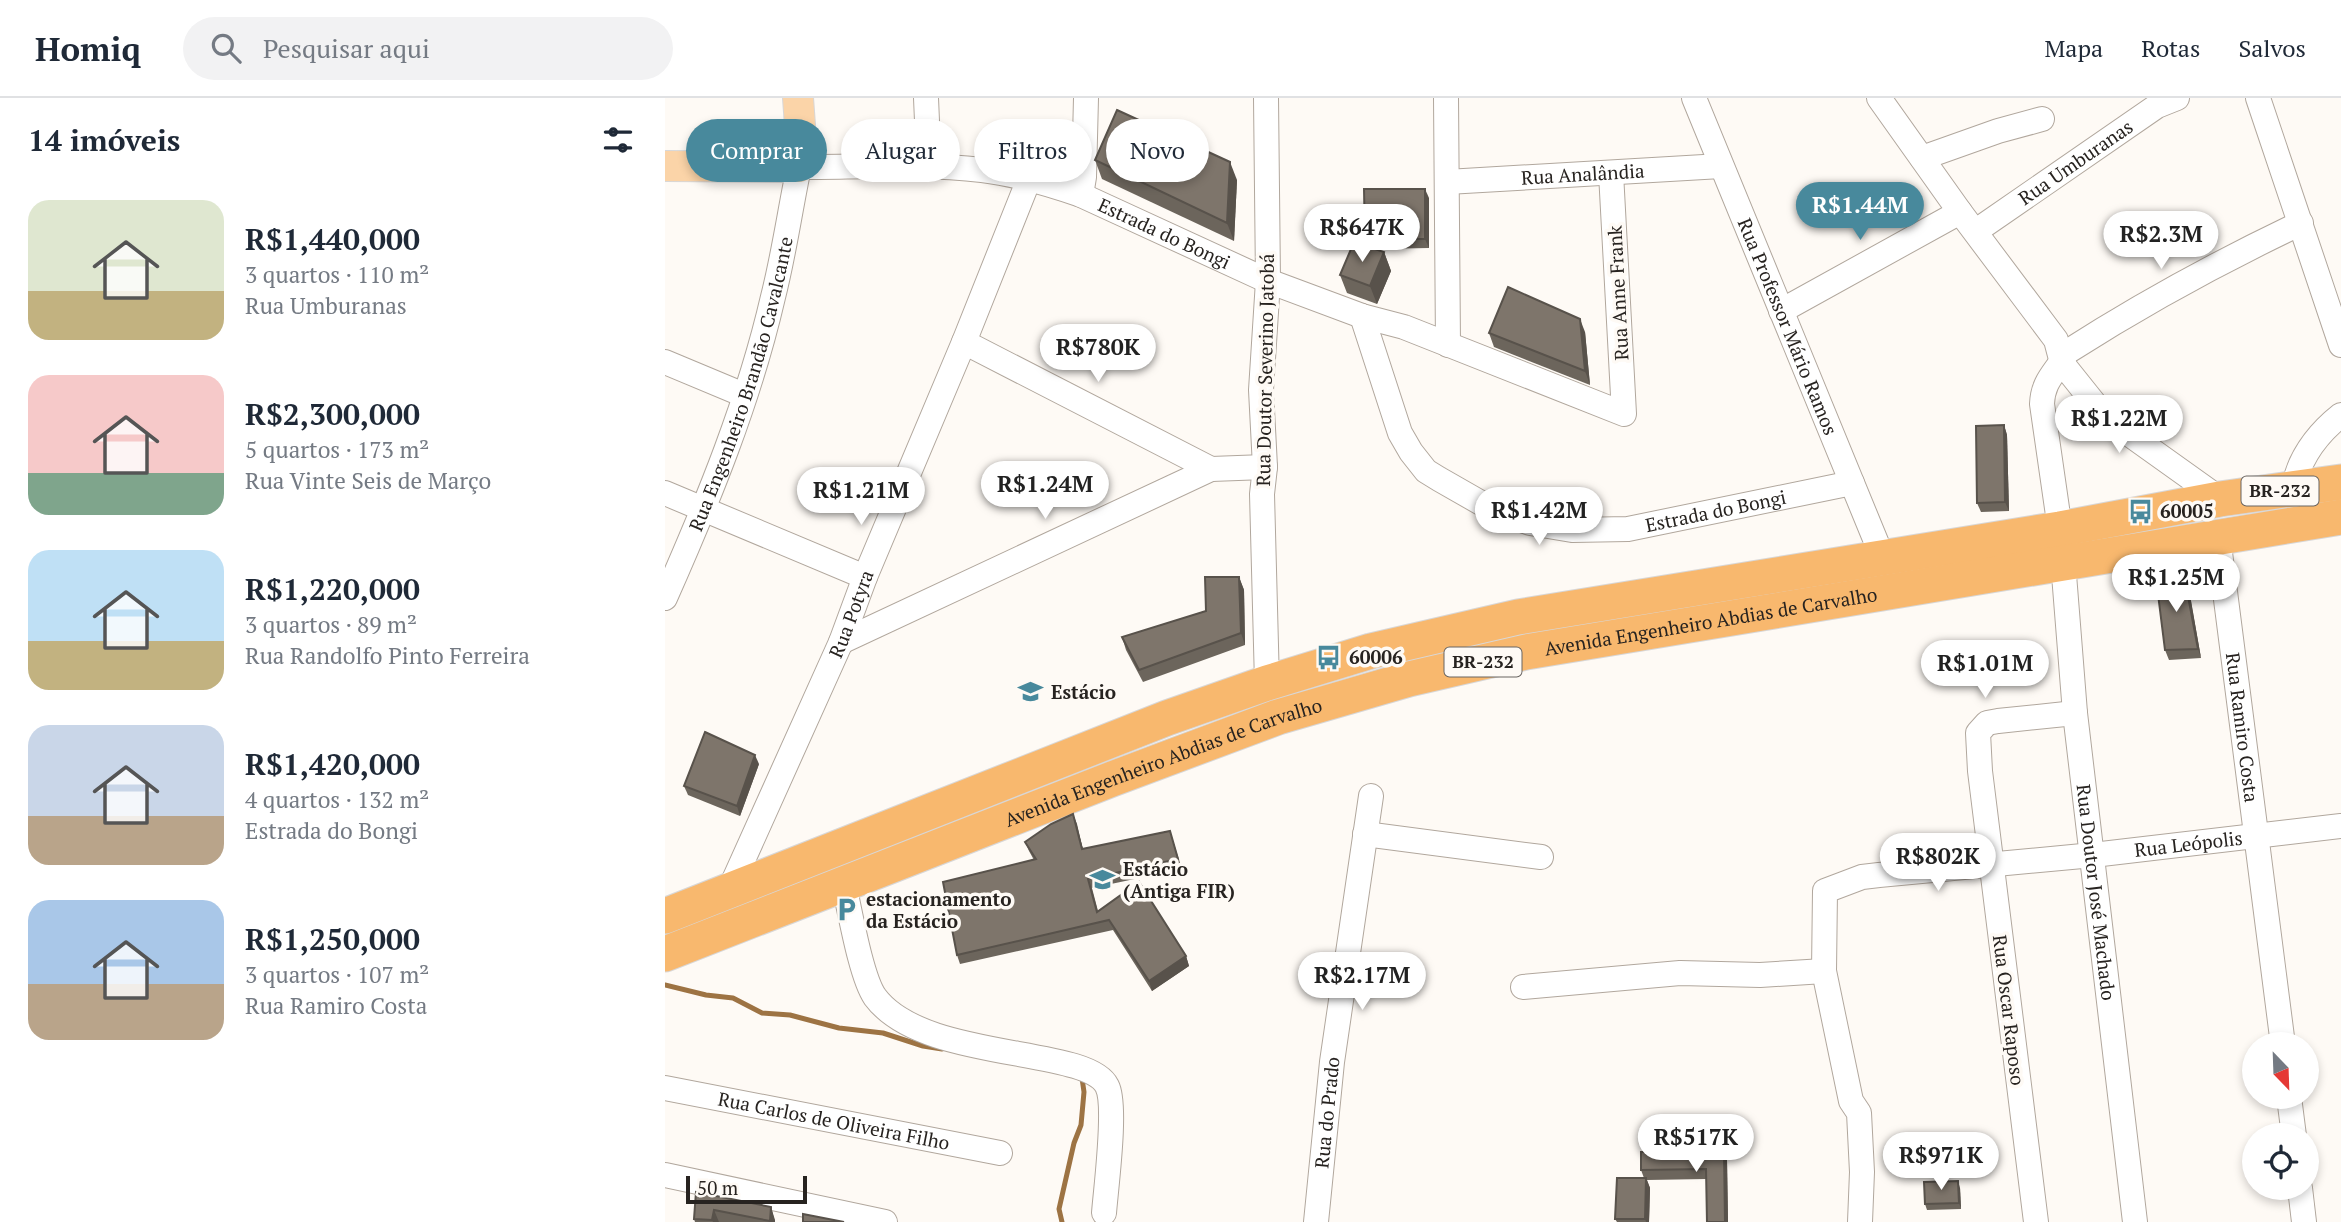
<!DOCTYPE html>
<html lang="pt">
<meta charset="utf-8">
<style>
:root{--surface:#fff;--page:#f2f2f3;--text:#1f2937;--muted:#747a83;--line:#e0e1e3;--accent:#48899c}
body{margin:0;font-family:"PT Serif",serif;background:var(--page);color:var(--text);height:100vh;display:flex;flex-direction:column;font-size:26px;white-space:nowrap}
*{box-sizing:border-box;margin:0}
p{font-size:23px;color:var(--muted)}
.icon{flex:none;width:38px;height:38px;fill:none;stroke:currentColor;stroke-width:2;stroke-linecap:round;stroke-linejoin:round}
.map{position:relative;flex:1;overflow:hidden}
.panel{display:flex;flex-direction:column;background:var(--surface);width:665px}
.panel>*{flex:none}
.top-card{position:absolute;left:21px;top:21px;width:665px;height:63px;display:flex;gap:14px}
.needle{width:46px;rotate:157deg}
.controls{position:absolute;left:1577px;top:934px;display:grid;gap:14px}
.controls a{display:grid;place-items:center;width:77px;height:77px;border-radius:50%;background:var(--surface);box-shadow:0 4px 10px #0003;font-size:35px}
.scale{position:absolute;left:21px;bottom:18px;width:121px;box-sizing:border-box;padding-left:7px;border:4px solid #272320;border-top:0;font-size:19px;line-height:24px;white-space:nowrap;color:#272320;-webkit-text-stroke:5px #fefaf5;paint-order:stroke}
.price{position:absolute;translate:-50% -60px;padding:0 16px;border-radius:24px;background:#fff;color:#222;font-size:23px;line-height:46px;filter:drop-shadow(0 2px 4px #0008)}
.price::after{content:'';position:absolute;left:50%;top:42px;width:21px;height:16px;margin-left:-10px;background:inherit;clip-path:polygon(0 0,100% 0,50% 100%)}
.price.active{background:var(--accent);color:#fff}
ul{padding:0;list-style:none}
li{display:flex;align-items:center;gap:21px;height:175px;padding:0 28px}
li span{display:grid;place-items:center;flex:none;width:196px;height:140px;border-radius:21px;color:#555}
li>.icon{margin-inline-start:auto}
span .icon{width:84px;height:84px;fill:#fffc;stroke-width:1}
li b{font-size:30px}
h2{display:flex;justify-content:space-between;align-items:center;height:84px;padding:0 28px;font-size:30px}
.chip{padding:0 24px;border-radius:32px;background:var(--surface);box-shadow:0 4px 10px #0003;font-size:24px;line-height:63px}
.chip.active{background:var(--accent);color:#fff}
header{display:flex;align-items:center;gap:42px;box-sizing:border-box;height:98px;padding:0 35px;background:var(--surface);border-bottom:2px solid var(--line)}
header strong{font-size:33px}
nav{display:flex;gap:38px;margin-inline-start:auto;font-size:24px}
.search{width:490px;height:63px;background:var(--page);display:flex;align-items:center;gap:18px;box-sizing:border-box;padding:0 24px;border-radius:38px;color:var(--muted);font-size:26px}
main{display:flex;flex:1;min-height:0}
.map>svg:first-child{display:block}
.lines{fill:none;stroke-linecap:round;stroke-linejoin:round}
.stream{stroke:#9d7343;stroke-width:5}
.minor-casing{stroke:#b1a79d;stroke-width:26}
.major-casing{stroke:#d8d7d7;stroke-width:32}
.highway-casing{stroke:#d8d7d7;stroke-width:37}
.minor{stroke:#fff;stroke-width:24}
.major{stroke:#fbd4a8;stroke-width:30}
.highway{stroke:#f8b86e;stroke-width:35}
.wall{fill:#6c655c}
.shaded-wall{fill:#58524b}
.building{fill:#7e756b;stroke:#58524b;stroke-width:2}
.labels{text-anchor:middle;stroke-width:7;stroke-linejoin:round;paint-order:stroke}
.shield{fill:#fefaf5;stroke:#686460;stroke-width:2}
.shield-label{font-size:18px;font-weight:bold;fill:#272320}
.street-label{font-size:19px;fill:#272320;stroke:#fefaf5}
.poi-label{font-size:19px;font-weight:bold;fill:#272320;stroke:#fefaf5;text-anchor:start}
</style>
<header>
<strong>Homiq</strong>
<div class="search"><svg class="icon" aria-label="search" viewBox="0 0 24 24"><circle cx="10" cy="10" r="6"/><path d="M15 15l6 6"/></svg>Pesquisar aqui</div>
<nav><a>Mapa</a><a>Rotas</a><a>Salvos</a></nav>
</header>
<main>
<section class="panel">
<h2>14 imóveis<svg class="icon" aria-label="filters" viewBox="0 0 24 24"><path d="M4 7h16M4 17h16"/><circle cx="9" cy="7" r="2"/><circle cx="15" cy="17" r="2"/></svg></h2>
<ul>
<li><span style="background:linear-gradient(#dfe7d0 65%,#c2b280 0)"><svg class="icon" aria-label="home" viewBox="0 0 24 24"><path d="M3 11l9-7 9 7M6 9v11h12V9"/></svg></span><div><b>R$1,440,000</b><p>3 quartos · 110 m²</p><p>Rua Umburanas</p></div></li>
<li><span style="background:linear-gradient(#f6c9c9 70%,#7fa58c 0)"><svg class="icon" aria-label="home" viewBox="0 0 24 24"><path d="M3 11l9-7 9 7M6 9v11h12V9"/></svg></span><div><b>R$2,300,000</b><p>5 quartos · 173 m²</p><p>Rua Vinte Seis de Março</p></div></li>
<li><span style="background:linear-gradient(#bfe0f5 65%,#c2b280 0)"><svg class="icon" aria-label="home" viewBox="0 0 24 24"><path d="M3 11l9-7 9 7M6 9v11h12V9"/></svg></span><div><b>R$1,220,000</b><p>3 quartos · 89 m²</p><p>Rua Randolfo Pinto Ferreira</p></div></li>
<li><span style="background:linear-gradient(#c9d6e8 65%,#b9a48a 0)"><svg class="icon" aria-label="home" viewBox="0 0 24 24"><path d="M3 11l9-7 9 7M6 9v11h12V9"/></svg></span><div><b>R$1,420,000</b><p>4 quartos · 132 m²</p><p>Estrada do Bongi</p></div></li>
<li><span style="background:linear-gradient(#a9c7e8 60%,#b9a48a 0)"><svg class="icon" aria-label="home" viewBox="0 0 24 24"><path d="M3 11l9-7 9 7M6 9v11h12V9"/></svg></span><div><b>R$1,250,000</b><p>3 quartos · 107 m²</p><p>Rua Ramiro Costa</p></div></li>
</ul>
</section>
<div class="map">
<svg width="1676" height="1124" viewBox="0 0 1676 1124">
<rect width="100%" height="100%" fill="#fefaf5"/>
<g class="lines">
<g class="stream">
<path d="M0 887 41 897 68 900 97 915 125 917 174 930 218 935 258 948 277 951"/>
<path d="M397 1124 394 1111 409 1045 416 1027 419 994 417 980"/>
</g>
<defs>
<g id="minor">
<path d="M261 0 264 69"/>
<path d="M601 0 603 183 596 292 600 369 597 396 602 585"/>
<path d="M781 0 783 247"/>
<path id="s1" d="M1029 0 1217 458"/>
<path d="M1214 0 1295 114 1391 242 1397 265 1433 310 1457 331 1555 401"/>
<path d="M1593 0 1676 247"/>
<path d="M1257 60 1333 33 1377 21"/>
<path id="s2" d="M782 84 1056 68"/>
<path d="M416 97 419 79 421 0"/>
<path id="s3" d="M1311 133 1492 8 1512 0"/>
<path d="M1116 213 1295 114"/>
<path id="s4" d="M697 218 735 335 746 354 761 373 774 381 830 413 865 425 907 432 963 431 1187 385"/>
<path d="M299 244 546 371"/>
<path d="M0 264 79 297"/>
<path d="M1628 391C1634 360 1652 336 1676 317"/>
<path d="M0 395 200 479"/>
<path d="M1395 431 1377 306C1378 281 1392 274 1402 254 1477 206 1556 163 1636 125"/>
<path id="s5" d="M1553 439 1618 947"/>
<path id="s6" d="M1398 464 1410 615 1470 1124"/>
<path id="s7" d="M0 500C43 403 84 303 108 199 119 156 125 112 134 69 194 69 257 65 317 72 351 76 384 86 416 97L603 183 697 218 739 229 959 316 946 75"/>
<path d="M176 544 546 371 600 369"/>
<path d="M700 736 876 759"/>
<path d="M179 787C185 813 196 879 210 899 258 964 422 948 442 988 452 1007 441 1089 439 1115"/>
<path id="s8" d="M64 793 176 544 200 479 299 244 364 81"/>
<path d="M858 889 1015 875 1095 877 1159 873"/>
<path id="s9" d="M0 990 335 1055"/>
<path d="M1624 999 1629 1038"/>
<path d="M0 1077 220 1124"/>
<path d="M1635 1090 1639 1124"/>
<path id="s10" d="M651 1124 667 964 706 698"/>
<path id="s11" d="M1195 1124 1197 1074 1194 1015 1186 1003 1159 873 1160 793 1197 779 1214 777 1428 757 1676 728"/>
<path d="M1371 1124 1315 673 1313 635 1322 625 1333 623 1410 615"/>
</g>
<path id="major" d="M0 68 134 69 136 41 133 0"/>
<g id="highway">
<path d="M0 818 502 620 602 585 706 553 853 519 1395 431 1555 401 1676 384"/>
<path id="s12" d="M0 856 447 681 613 619 744 581 861 554 1676 419"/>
</g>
</defs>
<use href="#minor" class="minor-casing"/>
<use href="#major" class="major-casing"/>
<use href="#highway" class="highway-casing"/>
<use href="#minor" class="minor"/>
<use href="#major" class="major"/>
<use href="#highway" class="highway"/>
</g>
<g class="wall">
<path d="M430 62 572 82 569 143 437 81Z"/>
<path d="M764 100V150L709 151 719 154 726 173 712 206 682 195 675 177 703 149 700 141Z"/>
<path d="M920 234 925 287 829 249 824 235Z"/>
<path d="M1339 327 1342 337 1344 413 1316 414 1312 405Z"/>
<path d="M574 479 579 492 580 547 478 584 461 552 457 539 541 513Z"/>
<path d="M1523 486 1536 560 1504 562 1500 552Z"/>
<path d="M94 666 75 718 23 697 19 688Z"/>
<path d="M408 716 418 751 505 733 517 771 427 790 433 813 521 858 524 868 487 893 448 832 295 866 292 857 369 762 364 753 360 744Z"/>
<path d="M1059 1052 1062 1062 1063 1124H1042L1041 1081 982 1082 985 1090 984 1124H952L950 1121 979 1080 976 1072Z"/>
<path d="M1295 1090 1296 1111 1262 1112 1260 1106Z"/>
<path d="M31 1094 106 1109 110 1124H30L29 1121Z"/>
</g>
<g class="shaded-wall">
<path d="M565 64 572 82 569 143 562 125Z"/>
<path d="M760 91 764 100V150L760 141Z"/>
<path d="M719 154 726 173 712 206 705 188Z"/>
<path d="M915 221 920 234 925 287 920 273Z"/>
<path d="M1339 327 1342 337 1344 413 1340 404Z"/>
<path d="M1519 477 1523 486 1536 560 1533 551Z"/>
<path d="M574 479 579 492 580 547 576 535Z"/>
<path d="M90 657 94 666 75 718 72 708Z"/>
<path d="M408 716 412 726 420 761 417 751Z"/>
<path d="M521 858 524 868 487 893 484 883Z"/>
<path d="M1059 1052 1062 1062 1063 1124H1060Z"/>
<path d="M981 1080 985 1090 984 1124H981L980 1121Z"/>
<path d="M1293 1083 1295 1090 1296 1111 1294 1105Z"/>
<path d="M106 1109 110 1122V1124H105V1123Z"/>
<path d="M49 1112 54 1124H48L47 1122Z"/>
</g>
<g class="building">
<path d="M452 12 565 64 562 125 430 62Z"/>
<path d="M699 91H760V141H700Z"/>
<path d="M689 144 719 154 705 188 675 177Z"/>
<path d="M843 189 915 221 920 273 824 235Z"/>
<path d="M1339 327 1340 404 1312 405 1311 328Z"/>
<path d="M1519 477 1533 551 1500 552 1491 480Z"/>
<path d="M540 479H574L576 535 474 572 457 539 541 513Z"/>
<path d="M40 634 90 657 72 708 19 688Z"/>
<path d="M408 716 417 751 505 733 513 761 423 781 432 814 474 784 521 858 484 883 444 822 292 857 278 784 371 761 360 744 386 726Z"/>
<path d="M1059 1052 1060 1124H1042L1041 1071 976 1072V1054Z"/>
<path d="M952 1080H981L980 1121H950Z"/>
<path d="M1293 1083 1294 1105 1260 1106 1259 1084Z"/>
<path d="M31 1094 106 1109 105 1123 49 1112 47 1122 29 1121Z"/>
<path d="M138 1116 179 1124H138Z"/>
</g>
<defs>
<symbol id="bus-bare" viewBox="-9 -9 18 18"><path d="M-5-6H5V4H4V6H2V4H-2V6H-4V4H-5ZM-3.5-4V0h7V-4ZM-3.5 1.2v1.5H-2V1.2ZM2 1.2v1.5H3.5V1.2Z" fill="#48899c" stroke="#fefaf5" stroke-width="2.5" paint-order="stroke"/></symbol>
<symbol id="university-bare" viewBox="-9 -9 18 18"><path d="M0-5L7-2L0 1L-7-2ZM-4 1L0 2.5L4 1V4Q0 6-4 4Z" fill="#48899c" stroke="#fefaf5" stroke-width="2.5" paint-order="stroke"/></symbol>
<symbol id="parking-bare" viewBox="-9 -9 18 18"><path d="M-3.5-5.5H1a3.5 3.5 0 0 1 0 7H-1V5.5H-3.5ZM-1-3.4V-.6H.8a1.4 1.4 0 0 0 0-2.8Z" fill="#48899c" stroke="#fefaf5" stroke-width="2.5" paint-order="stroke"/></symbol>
</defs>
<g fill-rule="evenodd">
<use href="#bus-bare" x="1458" y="396" width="35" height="35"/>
<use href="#bus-bare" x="646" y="542" width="35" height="35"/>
<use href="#university-bare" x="348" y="576" width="35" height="35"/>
<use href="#university-bare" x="420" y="764" width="35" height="35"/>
<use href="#parking-bare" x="164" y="794" width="35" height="35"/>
</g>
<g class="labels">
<g class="shield">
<rect x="1576.5" y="378.5" width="77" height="29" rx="5"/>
<rect x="779.5" y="549.5" width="77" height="29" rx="5"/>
</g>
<g class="shield-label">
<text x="1615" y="399">BR-232</text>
<text x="818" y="570">BR-232</text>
</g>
<g class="street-label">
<text dy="7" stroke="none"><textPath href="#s3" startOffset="121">Rua Umburanas</textPath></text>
<text dy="7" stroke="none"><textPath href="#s2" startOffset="136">Rua Analândia</textPath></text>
<text dy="7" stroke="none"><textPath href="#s7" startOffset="830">Estrada do Bongi</textPath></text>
<text transform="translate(953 195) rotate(-93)" y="7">Rua Anne Frank</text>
<text dy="7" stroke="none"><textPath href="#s1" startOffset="247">Rua Professor Mário Ramos</textPath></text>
<text transform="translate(600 272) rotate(-89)" y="7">Rua Doutor Severino Jatobá</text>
<text dy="7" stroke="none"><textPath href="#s7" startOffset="228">Rua Engenheiro Brandão Cavalcante</textPath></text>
<text dy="7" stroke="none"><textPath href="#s4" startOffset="474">Estrada do Bongi</textPath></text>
<text dy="7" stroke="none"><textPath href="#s8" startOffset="303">Rua Potyra</textPath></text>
<text dy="7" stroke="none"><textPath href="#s12" startOffset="1101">Avenida Engenheiro Abdias de Carvalho</textPath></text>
<text dy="7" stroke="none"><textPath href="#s5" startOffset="192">Rua Ramiro Costa</textPath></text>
<text dy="7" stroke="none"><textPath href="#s12" startOffset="534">Avenida Engenheiro Abdias de Carvalho</textPath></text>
<text dy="7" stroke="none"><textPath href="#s11" startOffset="704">Rua Leópolis</textPath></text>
<text dy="7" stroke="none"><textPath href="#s6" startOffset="332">Rua Doutor José Machado</textPath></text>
<text transform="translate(1344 912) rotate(83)" y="7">Rua Oscar Raposo</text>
<text dy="7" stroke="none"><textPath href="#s10" startOffset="110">Rua do Prado</textPath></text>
<text dy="7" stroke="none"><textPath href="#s9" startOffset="172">Rua Carlos de Oliveira Filho</textPath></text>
</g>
<g class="poi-label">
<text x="1495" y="420">60005</text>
<text x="684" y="566">60006</text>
<text x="386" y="601">Estácio</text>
<text x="458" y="778">Estácio<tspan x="458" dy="22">(Antiga FIR)</tspan></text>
<text x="201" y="808">estacionamento<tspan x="201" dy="22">da Estácio</tspan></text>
</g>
</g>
</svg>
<div class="controls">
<a><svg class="needle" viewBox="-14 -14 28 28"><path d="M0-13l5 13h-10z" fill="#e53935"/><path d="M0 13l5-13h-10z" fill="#747a83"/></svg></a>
<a><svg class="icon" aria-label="locate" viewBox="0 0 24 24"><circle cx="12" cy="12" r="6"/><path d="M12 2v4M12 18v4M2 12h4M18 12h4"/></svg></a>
</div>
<div class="scale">50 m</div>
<b class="price active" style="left:1195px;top:144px">R$1.44M</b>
<b class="price" style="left:697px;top:166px">R$647K</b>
<b class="price" style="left:1496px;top:173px">R$2.3M</b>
<b class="price" style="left:433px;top:286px">R$780K</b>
<b class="price" style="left:1454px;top:357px">R$1.22M</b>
<b class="price" style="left:380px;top:423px">R$1.24M</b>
<b class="price" style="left:196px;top:429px">R$1.21M</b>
<b class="price" style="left:874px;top:449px">R$1.42M</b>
<b class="price" style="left:1511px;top:516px">R$1.25M</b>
<b class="price" style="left:1320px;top:602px">R$1.01M</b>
<b class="price" style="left:1273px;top:795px">R$802K</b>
<b class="price" style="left:697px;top:914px">R$2.17M</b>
<b class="price" style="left:1031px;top:1076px">R$517K</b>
<b class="price" style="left:1276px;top:1094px">R$971K</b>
<div class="top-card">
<a class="chip active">Comprar</a>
<a class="chip">Alugar</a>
<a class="chip">Filtros</a>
<a class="chip">Novo</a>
</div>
</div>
</main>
